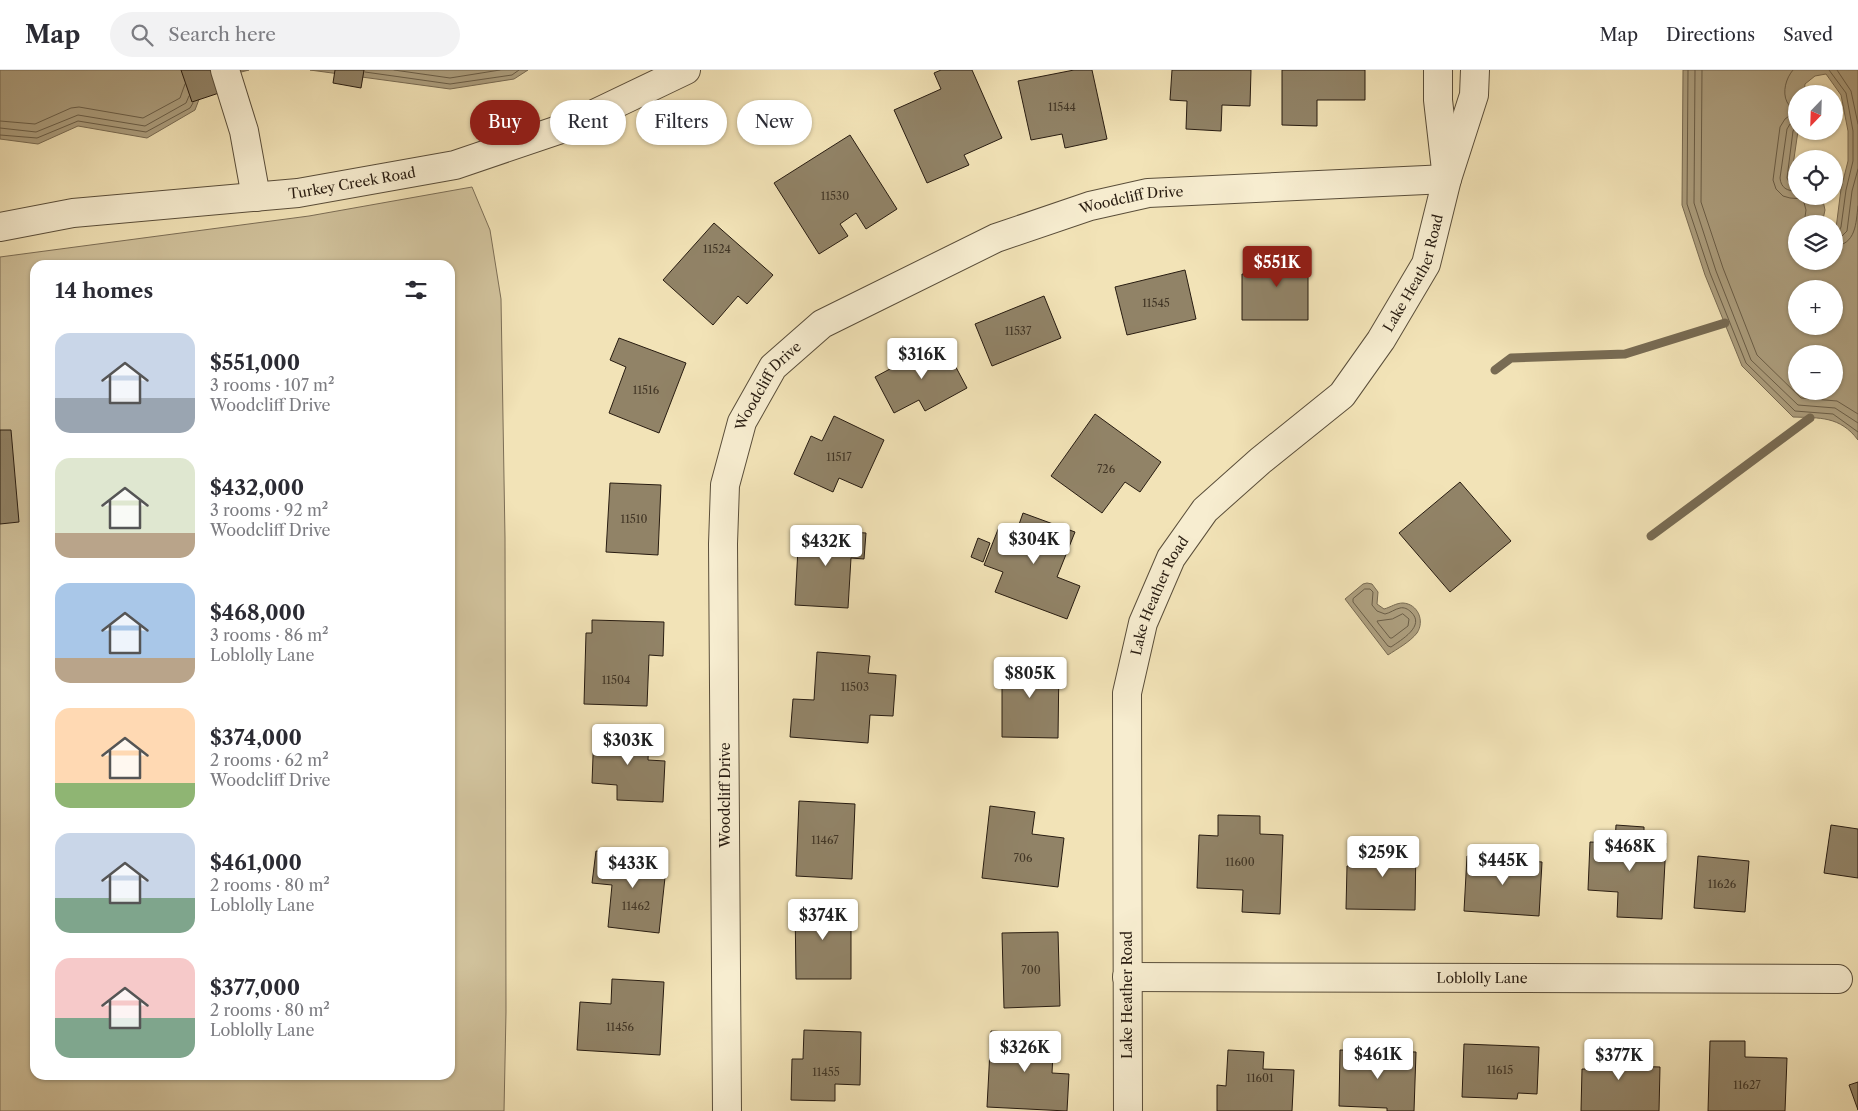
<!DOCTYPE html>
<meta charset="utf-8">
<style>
:root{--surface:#fff;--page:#f2f2f3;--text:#2b2b33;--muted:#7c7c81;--line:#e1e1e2;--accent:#8f2418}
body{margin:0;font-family:"Libre Caslon Text",serif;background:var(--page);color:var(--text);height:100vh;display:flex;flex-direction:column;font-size:19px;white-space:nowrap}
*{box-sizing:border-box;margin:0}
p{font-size:16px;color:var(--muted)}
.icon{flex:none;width:28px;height:28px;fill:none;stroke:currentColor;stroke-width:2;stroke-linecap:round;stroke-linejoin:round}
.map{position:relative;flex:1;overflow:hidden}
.drawer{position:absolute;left:30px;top:190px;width:425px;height:820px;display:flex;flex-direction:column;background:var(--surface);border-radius:15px;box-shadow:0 1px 4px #0004}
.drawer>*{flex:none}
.hud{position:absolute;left:470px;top:30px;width:475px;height:45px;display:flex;gap:10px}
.needle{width:32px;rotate:203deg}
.fabs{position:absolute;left:1788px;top:15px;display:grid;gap:10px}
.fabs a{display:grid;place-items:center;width:55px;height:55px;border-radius:50%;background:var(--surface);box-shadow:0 1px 4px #0004;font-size:25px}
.price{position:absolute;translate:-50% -42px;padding:0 11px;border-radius:5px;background:#fff;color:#222;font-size:16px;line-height:32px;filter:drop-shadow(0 1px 2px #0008)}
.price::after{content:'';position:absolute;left:50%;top:30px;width:15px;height:11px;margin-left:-8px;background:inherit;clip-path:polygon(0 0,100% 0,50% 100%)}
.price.current{background:var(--accent);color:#fff}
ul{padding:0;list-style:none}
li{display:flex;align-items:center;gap:15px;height:125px;padding:0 25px}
li span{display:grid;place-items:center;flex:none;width:140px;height:100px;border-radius:15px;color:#555}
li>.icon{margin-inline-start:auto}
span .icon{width:60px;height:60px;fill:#fffc;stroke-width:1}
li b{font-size:21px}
h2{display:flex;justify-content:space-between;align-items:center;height:60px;padding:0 25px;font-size:21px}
.chip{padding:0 18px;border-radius:22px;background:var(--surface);box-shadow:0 1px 4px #0004;font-size:18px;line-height:45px}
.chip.current{background:var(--accent);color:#fff}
header{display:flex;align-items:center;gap:30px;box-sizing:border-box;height:70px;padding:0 25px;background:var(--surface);border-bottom:1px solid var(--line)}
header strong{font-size:24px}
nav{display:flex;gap:28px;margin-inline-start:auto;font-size:18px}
.search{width:350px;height:45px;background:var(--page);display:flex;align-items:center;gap:12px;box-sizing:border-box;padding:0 18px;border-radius:28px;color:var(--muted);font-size:19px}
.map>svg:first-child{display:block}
.green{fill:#d0c19b;stroke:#7c6e56;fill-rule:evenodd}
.water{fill:#ad9f7f;stroke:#786b53;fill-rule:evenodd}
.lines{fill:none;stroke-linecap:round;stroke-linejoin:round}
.shore{stroke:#6a5e48;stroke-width:1}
.stream{stroke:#786b53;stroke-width:9}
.building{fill:#918367;stroke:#281c11}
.minor-casing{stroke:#5a4e3a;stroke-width:30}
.minor{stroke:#f7edd0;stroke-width:28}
.labels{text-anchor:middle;stroke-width:4.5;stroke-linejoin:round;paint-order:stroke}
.number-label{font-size:11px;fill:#423626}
.street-label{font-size:14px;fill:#281c11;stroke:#f7edd0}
</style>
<header>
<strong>Map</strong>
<div class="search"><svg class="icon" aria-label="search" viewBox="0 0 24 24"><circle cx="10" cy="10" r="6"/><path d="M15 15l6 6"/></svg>Search here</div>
<nav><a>Map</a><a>Directions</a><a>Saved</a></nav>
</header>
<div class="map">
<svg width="1858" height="1041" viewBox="0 0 1858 1041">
<rect width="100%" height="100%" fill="#f2e3b7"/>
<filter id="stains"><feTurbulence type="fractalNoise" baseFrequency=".004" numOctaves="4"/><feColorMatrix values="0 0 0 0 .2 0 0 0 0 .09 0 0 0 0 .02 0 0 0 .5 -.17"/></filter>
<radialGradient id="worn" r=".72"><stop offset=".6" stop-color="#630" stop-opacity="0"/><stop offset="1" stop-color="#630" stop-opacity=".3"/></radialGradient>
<path class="green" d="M472 117 490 160 501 229 505 468 506 942 504 1041H0V187L309 146ZM35 195H450V1005H35Z"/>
<g class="water">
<path d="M0 0H249L206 11 195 40 147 68 78 56 38 74 0 69Z"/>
<path d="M310 0H528L514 9 450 19Z"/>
<path d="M1683 0H1858V370C1840 346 1820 348 1793 347L1742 296 1705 205 1682 135ZM1826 4 1841 25 1848 61V91L1841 119 1834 174V191H1796V154H1822L1825 140 1822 126H1796V110L1791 109 1798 61H1796V24H1804L1805 14 1815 6ZM1796 219H1834V256H1796ZM1796 284H1834V321H1796Z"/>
<path d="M1367 513 1372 514 1378 522 1377 534 1384 539C1391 537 1396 533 1403 533 1418 534 1425 551 1417 563 1410 572 1397 579 1388 585L1345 529 1363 514Z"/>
</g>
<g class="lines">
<g class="shore">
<path d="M394 0 450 8 500 0"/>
<path d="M1688 0 1687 134 1710 203 1746 293 1795 341 1833 344 1858 362"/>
<path d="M1695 0 1694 133 1716 201 1751 290 1798 335 1835 338 1858 353"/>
<path d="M1702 0 1701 132 1723 198 1757 285 1801 328 1837 331 1858 344"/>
<path d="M1793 0C1786 8 1782 22 1787 32 1789 36 1793 38 1795 42L1785 49 1780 57 1773 110 1776 119 1783 126 1790 128 1803 129 1806 140 1804 154"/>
<path d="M1829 0 1846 23 1853 61V91L1846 120 1841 157 1839 161 1834 162"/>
<path d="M1837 0 1851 21 1858 54"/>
<path d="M365 2 450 14 512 5 519 0"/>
<path d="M1796 50 1790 54 1787 59 1780 108C1781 118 1787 121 1796 121"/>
<path d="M0 51 35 54 71 38 79 37 143 48 180 28 185 14"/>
<path d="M1796 57 1793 61 1787 108 1790 114 1796 115"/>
<path d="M0 58 36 62 78 45 145 56 186 33 189 26"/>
<path d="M0 65 37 68 78 51 146 62 190 38 193 33"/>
<path d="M1834 169 1841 167 1847 161 1852 121 1858 99"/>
<path d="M1834 176C1856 175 1856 153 1858 136"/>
<path d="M1365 519H1370L1373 522 1372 535 1377 541 1385 544C1390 543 1395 539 1400 538 1404 537 1408 539 1411 542 1426 556 1401 570 1391 577L1388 576 1353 532V529Z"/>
<path d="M1403 544 1409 549 1408 556 1392 568H1390L1378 553 1377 551 1392 549Z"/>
</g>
<g class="stream">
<path d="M1495 300 1511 288 1625 284 1725 253"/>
<path d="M1651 466 1810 348"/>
</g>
</g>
<g class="building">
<path d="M181 0H211L219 23 192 32Z"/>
<path d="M335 0H364L361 18 333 13Z"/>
<path d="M941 0H972L1002 68 964 85 969 95 927 113 894 40 941 19 934 3Z"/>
<path d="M1074 0H1092L1107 69 1065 78 1062 64 1031 70 1018 11Z"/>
<path d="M1172 0H1251L1250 36 1222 35 1221 61 1186 59 1187 31 1170 30Z"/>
<path d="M1282 0H1365V30H1317V56L1282 55Z"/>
<path d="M850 65 897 139 866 159 856 143 840 154 848 166 819 184 774 113Z"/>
<path d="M714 153 773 205 747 234 738 226 713 255 663 210Z"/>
<path d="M1255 183H1308V250H1242V204H1255Z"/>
<path d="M1185 200 1196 249 1127 265 1115 217Z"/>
<path d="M1044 226 1061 268 992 296 975 254Z"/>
<path d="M619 268 686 293 659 363 609 343 626 297 610 290Z"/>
<path d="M942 271 967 318 925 341 919 330 894 343 875 307Z"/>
<path d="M1095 344 1161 392 1140 422 1125 412 1102 443 1051 406Z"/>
<path d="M834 346 884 370 862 418 839 408 833 422 794 404 811 366 822 371Z"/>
<path d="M0 360H11L19 452 0 454Z"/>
<path d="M1460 412 1511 471 1450 522 1399 463Z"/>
<path d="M610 413 661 415 658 485 606 482Z"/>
<path d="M1023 443 1075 462 1057 507 1080 516 1067 549 995 522 1003 502 984 495 999 457 1016 463Z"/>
<path d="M799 459 866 463 864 489 851 488 848 538 795 535Z"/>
<path d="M978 468 990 473 983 492 971 487Z"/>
<path d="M592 550 664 552 663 586 649 585 647 636 584 634 586 563H592Z"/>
<path d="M817 582 870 586 868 603 896 605 893 646 870 645 868 673 790 667 793 629 814 630Z"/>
<path d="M1002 591 1059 592 1058 668 1002 667Z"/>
<path d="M594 660 649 663 648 690 665 691 663 732 617 730V715L592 713Z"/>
<path d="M799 731 855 734 852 809 796 806Z"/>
<path d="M990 736 1035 742 1032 764 1064 768 1058 817 982 808Z"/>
<path d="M1218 745 1260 746V764L1283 765 1280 844 1242 842 1243 820 1197 818 1199 765 1218 766Z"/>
<path d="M1616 755 1644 757V772L1666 773 1662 849 1617 847 1618 822 1588 820 1590 772 1615 773Z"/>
<path d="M1831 755 1858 759V808L1824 803Z"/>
<path d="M1364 772 1416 774 1415 840 1346 839 1347 796H1363Z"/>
<path d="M596 781 667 789 659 863 608 857 612 815 592 813Z"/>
<path d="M1467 786 1542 792 1539 846 1464 841Z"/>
<path d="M1698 786 1749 791 1745 842 1694 838Z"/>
<path d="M851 833V909H796L795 834Z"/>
<path d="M1058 862 1060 936 1004 938 1002 863Z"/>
<path d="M612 909 664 912 660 985 577 980 580 932 611 934Z"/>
<path d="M804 960 861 962 860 1015 835 1014V1031L791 1030 792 989H803Z"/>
<path d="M991 961 1054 965 1052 1003 1069 1004 1067 1041 987 1037Z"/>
<path d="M1595 970 1632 972 1631 996 1660 997 1659 1041H1581L1582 999H1594Z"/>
<path d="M1710 971H1745V987L1787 988 1785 1041H1708Z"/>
<path d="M1464 974 1539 977 1537 1024 1518 1023 1517 1029 1462 1027Z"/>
<path d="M1228 980 1264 982 1263 999 1294 1000 1292 1041H1217V1015L1226 1016Z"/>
<path d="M1340 980 1416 982 1414 1041H1387V1038L1339 1036Z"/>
<path d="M1858 1012V1040L1849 1015Z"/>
</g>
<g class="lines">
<defs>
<g id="minor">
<path d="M225 0 244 61 256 127"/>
<path d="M1438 0V30L1446 100"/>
<path id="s1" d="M0 157 73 143 298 123 455 95 567 57 686 0"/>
<path id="s2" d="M1127 907 1838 909"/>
<path id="s3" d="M727 1041 723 474 725 415 742 352 773 297 822 254 996 168 1090 136 1148 123 1447 109"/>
<path id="s4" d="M1128 1041 1127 623 1143 553 1171 488 1205 440 1260 391 1342 325 1381 270 1426 194 1447 109 1474 25 1475 0"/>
</g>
</defs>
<use href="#minor" class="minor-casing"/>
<use href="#minor" class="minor"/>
</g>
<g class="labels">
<g class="number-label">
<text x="1062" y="41">11544</text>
<text x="835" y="130">11530</text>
<text x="717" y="183">11524</text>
<text x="1156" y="237">11545</text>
<text x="1018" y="265">11537</text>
<text x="646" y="324">11516</text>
<text x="839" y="391">11517</text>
<text x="1106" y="403">726</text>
<text x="634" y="453">11510</text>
<text x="616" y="614">11504</text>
<text x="855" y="621">11503</text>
<text x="825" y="774">11467</text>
<text x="1023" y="792">706</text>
<text x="1240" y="796">11600</text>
<text x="1722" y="818">11626</text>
<text x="636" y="840">11462</text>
<text x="1031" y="904">700</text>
<text x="620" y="961">11456</text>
<text x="1500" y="1004">11615</text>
<text x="826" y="1006">11455</text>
<text x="1260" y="1012">11601</text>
<text x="1747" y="1019">11627</text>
</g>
<g class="street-label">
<text dy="5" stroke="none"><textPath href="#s1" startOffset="355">Turkey Creek Road</textPath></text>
<text dy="5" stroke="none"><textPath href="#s3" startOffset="1155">Woodcliff Drive</textPath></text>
<text dy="5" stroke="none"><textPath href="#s4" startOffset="941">Lake Heather Road</textPath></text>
<text dy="5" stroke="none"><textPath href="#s3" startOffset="736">Woodcliff Drive</textPath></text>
<text dy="5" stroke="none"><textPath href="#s4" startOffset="521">Lake Heather Road</textPath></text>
<text transform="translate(725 725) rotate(-90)" y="5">Woodcliff Drive</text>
<text dy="5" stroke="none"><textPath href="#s2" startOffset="355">Loblolly Lane</textPath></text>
<text transform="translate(1127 925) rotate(-90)" y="5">Lake Heather Road</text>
</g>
</g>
<rect width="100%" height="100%" filter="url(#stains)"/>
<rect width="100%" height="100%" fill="url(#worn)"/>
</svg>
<div class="fabs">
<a><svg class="needle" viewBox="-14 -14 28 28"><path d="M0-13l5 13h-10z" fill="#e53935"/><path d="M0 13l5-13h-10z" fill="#7c7c81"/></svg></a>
<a><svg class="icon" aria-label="locate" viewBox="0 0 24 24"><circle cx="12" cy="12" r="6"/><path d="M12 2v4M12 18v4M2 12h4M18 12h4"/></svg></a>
<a><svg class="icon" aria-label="layers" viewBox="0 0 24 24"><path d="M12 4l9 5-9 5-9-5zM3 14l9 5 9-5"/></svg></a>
<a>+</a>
<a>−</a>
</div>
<b class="price current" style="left:1277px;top:218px">$551K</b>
<b class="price" style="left:922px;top:310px">$316K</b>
<b class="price" style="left:1034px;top:495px">$304K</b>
<b class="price" style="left:826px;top:497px">$432K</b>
<b class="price" style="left:1030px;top:629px">$805K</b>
<b class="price" style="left:628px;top:696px">$303K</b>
<b class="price" style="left:1630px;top:802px">$468K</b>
<b class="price" style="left:1383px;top:808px">$259K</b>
<b class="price" style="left:1503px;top:816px">$445K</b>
<b class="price" style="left:633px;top:819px">$433K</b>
<b class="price" style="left:823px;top:871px">$374K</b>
<b class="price" style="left:1025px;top:1003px">$326K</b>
<b class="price" style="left:1378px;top:1010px">$461K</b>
<b class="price" style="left:1619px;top:1011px">$377K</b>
<div class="hud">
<a class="chip current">Buy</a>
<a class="chip">Rent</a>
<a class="chip">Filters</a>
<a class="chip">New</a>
</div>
<section class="drawer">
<h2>14 homes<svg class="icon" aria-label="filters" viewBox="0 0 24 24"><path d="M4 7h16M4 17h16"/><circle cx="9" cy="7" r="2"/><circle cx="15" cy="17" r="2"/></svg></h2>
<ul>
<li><span style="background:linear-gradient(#c9d6e8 65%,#9aa5b1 0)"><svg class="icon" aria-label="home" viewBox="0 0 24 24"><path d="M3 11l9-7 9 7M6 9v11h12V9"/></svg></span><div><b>$551,000</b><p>3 rooms · 107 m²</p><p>Woodcliff Drive</p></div></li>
<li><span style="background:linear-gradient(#dfe7d0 75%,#b9a48a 0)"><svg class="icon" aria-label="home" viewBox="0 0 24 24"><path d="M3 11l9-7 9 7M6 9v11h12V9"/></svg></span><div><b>$432,000</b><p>3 rooms · 92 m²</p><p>Woodcliff Drive</p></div></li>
<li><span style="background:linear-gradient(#a9c7e8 75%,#b9a48a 0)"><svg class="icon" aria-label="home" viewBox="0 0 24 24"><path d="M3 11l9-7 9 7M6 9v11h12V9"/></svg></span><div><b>$468,000</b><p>3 rooms · 86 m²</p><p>Loblolly Lane</p></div></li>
<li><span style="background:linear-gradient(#ffd9b3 75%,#8fb573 0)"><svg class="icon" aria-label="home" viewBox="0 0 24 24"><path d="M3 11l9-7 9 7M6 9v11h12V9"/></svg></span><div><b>$374,000</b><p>2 rooms · 62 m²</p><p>Woodcliff Drive</p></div></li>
<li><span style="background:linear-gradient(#c9d6e8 65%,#7fa58c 0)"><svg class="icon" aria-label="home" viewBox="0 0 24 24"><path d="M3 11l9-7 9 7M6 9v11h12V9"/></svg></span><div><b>$461,000</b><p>2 rooms · 80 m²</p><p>Loblolly Lane</p></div></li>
<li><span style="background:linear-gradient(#f6c9c9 60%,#7fa58c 0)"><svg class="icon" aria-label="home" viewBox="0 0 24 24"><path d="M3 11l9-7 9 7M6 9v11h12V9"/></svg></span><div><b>$377,000</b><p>2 rooms · 80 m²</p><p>Loblolly Lane</p></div></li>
</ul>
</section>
</div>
